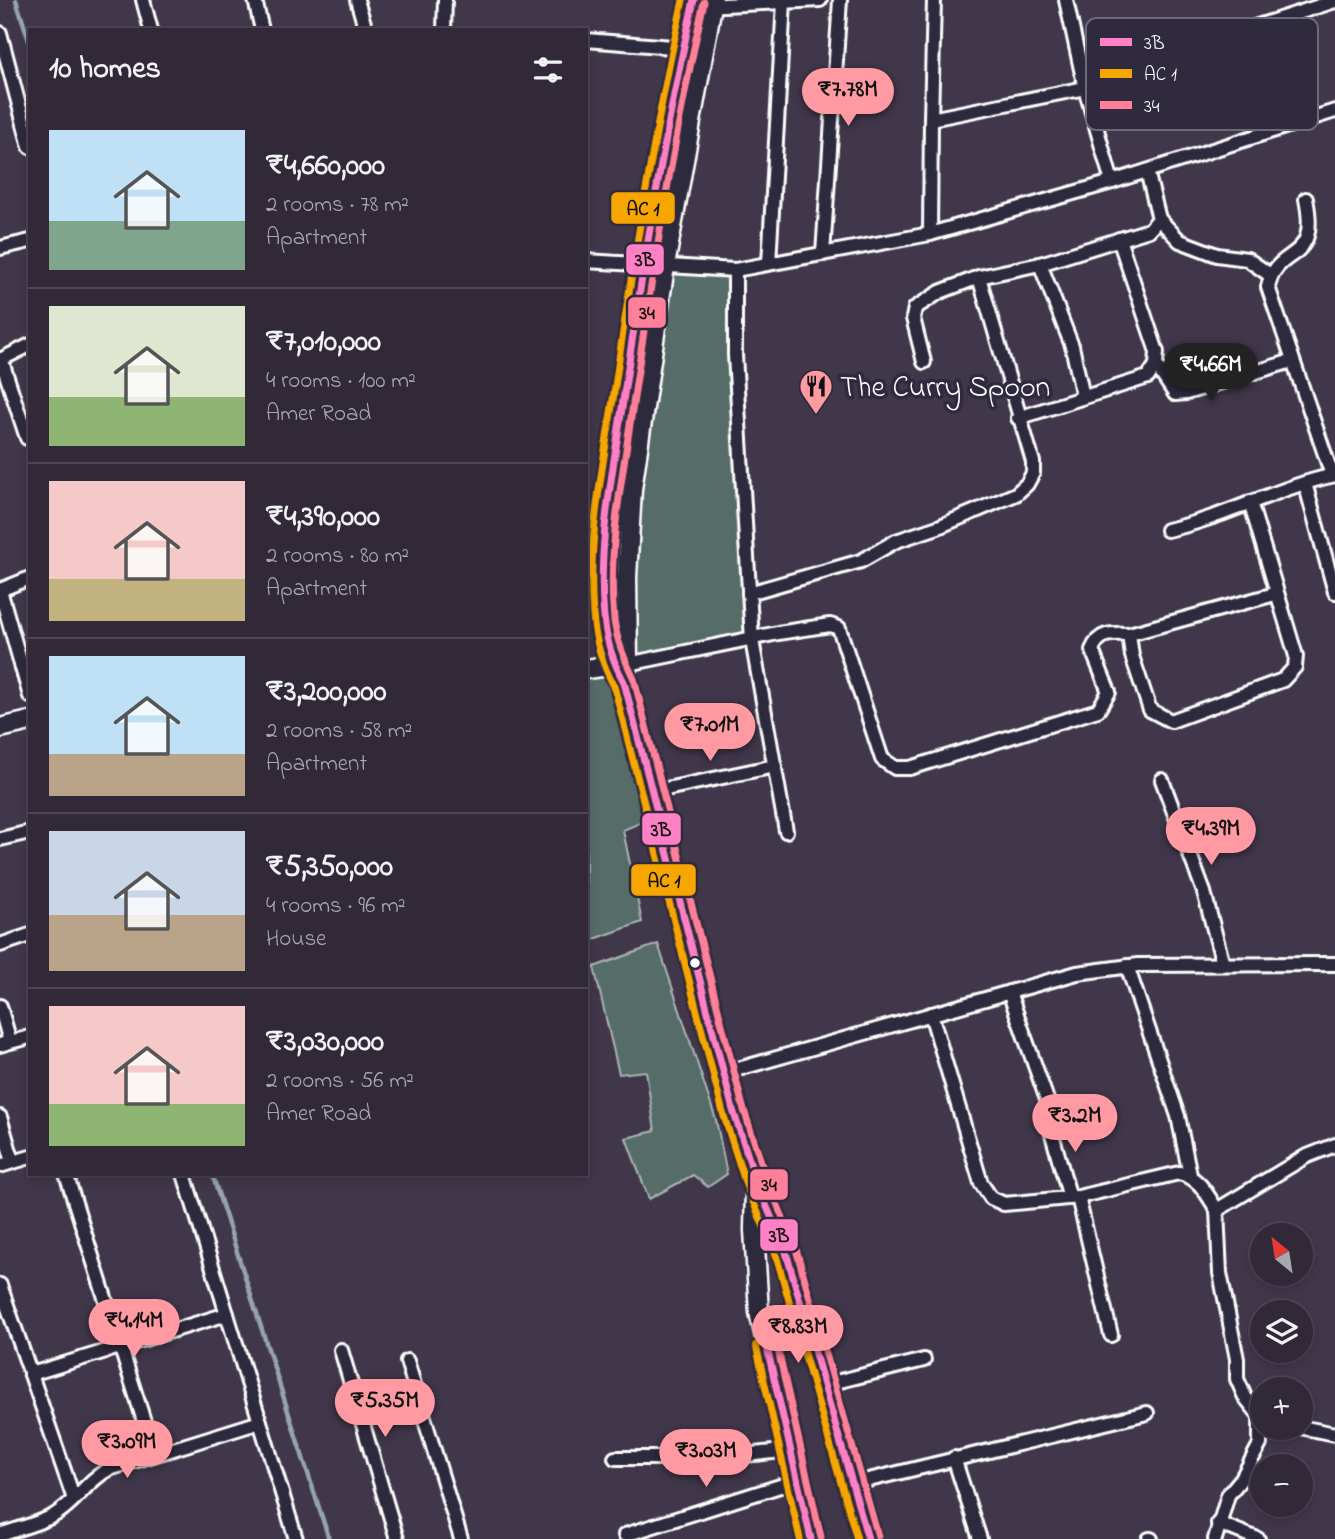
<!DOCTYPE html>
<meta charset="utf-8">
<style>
:root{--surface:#312938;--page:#393140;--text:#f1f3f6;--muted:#a8a6ae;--line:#4c4553;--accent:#ff9aa2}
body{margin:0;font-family:"Indie Flower",sans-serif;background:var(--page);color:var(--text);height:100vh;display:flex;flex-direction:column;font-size:26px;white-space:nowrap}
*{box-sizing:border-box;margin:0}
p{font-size:23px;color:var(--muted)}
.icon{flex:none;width:38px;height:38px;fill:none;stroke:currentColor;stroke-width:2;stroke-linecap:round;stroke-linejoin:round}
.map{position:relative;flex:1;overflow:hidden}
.side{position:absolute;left:28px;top:28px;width:560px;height:1148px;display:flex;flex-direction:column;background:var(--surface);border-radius:0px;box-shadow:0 4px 10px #0003,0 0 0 2px var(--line)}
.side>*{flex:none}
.needle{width:46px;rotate:330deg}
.tools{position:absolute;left:1250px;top:1223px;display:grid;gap:14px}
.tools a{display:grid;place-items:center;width:63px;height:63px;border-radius:50%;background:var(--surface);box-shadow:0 4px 10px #0003,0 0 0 2px var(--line);font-size:35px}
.price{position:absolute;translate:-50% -60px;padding:0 16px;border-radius:24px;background:var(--accent);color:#111;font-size:23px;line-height:46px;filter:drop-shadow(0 2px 4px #0008)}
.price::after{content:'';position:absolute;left:50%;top:42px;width:21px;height:16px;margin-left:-10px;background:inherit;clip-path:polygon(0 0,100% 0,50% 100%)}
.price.selected{background:#222;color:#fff}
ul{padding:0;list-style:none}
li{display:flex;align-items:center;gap:21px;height:175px;padding:0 21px}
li+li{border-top:2px solid var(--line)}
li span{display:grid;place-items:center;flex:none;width:196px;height:140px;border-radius:0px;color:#555}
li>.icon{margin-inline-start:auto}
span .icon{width:84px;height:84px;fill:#fffc;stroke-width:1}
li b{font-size:30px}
h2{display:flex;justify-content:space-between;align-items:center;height:84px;padding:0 21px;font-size:30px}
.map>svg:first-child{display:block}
.green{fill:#576c67;stroke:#abb6b3;stroke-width:2}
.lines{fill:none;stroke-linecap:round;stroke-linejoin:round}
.stream{stroke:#95a4ae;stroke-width:4.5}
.street-casing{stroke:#fff;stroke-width:18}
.secondary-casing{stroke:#fff;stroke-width:23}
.street{stroke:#2f2a3d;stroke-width:12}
.secondary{stroke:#2f2a3d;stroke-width:18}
.bus-1-casing{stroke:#2f2a3d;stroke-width:12}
.bus-2-casing{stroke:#2f2a3d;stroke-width:12}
.bus-3-casing{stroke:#2f2a3d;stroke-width:12}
.bus-1{stroke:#ff80c5;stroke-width:7}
.bus-2{stroke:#f7a600;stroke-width:7}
.bus-3{stroke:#ff8098;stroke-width:7}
.bus-dot{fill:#fff;stroke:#2f2a3d;stroke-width:2.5}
.labels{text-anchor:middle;stroke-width:7;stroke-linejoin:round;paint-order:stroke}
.poi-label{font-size:30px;fill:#fff;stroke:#2f2a3d;text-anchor:start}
.key{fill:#2f2a3d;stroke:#6d6a77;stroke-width:2}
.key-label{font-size:19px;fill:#fff}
.line-badge{stroke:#2f2a3d;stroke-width:2.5}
.pale-badge-label{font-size:19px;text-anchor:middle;font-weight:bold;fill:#111}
</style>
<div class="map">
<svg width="1335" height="1539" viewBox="0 0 1335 1539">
<rect width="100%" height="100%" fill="#41374b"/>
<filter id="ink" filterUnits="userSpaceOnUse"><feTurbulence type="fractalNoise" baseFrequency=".0143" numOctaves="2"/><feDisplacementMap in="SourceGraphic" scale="14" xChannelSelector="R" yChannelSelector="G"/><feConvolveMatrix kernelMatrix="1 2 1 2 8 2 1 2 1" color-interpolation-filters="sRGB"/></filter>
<g filter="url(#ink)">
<g class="green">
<path d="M669 270 728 273 747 636 638 656 631 654 636 491Z"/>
<path d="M616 676 652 818 623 830 642 922 586 942V678Z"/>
<path d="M658 944 716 1120 727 1174 708 1187 693 1175 649 1199 626 1138 655 1131 646 1071 619 1074 594 967Z"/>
</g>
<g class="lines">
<g class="stream">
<path d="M16 0 30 44"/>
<path d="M212 1174 329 1539"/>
</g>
<defs>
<g id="street">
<path d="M143 0 151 30"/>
<path d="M255 0 262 30"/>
<path d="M357 0 366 30"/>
<path d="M934 0 931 119 1085 88 1177 60 1202 44 1335 1"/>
<path d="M1066 0 1085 88 1112 182"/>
<path d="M705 6 820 0"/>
<path d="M444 30 445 0"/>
<path d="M0 33 30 147"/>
<path d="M586 40 685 48"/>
<path d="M1306 199C1320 267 1277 243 1268 287L1332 475"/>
<path d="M1159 219 1180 241 1217 255 1247 259 1270 275"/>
<path d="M930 234 1112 182 1335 111"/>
<path d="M0 248 30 241"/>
<path d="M823 254 840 0"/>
<path d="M586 261 735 270 930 234 931 119"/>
<path d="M769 263 784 2"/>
<path d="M1040 264 1072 346 1083 397"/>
<path d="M735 270V355L752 640 786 831"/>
<path d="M1 359 27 438"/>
<path d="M0 360 30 345"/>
<path d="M924 362 913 318 915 308 940 292 979 277"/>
<path d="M1156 365 1175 394 1186 393 1292 361"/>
<path d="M1018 418 1148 377 1156 365 1157 352 1119 239"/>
<path d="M1305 483 1335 592"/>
<path d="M1250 502 1296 656 1295 667 1283 680 1171 721 1150 710 1132 656 1129 634 1275 594"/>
<path d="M1167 530C1225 518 1277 487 1335 475"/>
<path d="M586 585 603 583"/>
<path d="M0 590 30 696"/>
<path d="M0 590 30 578"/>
<path d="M749 593 861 561 896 541 938 527 1016 494 1027 484 1033 473V462L979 277 1040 264 1149 230 1159 219 1147 171"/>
<path d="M628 664 778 633 830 625 839 628 882 759 895 768H910L1098 710 1109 692 1092 650C1099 632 1112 633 1129 634"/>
<path d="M1162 780 1204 892 1223 964"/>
<path d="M652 792 775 766"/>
<path d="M0 839 30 832"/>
<path d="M0 945 30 935"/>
<path d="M1127 966 1178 1116 1190 1175"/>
<path d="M1009 992 1052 1114V1134L1070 1198"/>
<path d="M0 1006 10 1042 0 1045"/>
<path d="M931 1014 981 1183 991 1198 1004 1204 1078 1197 1179 1173C1199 1177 1206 1193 1217 1210"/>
<path d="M10 1042 30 1037"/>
<path d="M724 1073 1077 973 1138 965 1335 964"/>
<path d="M0 1117 13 1162"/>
<path d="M0 1166 30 1157"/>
<path d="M66 1174 154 1453"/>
<path d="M184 1174 296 1539"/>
<path d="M1078 1197 1111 1335"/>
<path d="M0 1285 74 1499"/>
<path d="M341 1350 397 1539"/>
<path d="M407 1361 461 1539"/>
<path d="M31 1374 227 1314"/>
<path d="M824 1385 924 1360"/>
<path d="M1300 1427 1335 1434"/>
<path d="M615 1458H717L792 1450"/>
<path d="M954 1458 980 1539"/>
<path d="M852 1484 1147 1413"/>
<path d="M1218 1523 1258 1539"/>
<path d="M0 1535C17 1529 37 1524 53 1516 76 1503 86 1481 109 1469L260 1422"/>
<path d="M625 1535 799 1480"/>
<path d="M1149 1539H1151"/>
<path d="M1215 1539 1228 1495 1242 1478 1260 1444V1416L1245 1397 1237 1379V1359L1220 1273 1217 1210 1305 1157 1335 1145"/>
</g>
<g id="secondary">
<path d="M694 0C663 132 642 267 623 402 613 468 599 540 603 607 604 634 610 659 624 682L733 1110 756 1181 786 1252 868 1539"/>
<path d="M586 669 625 664"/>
<path d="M624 682 628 664 627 577 632 489 665 266 713 0"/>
<path d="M0 728 30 721"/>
<path d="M755 1188 754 1230 759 1312 811 1539"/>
</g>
</defs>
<use href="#street" class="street-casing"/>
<use href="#secondary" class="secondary-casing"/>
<use href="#street" class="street"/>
<use href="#secondary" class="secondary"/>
<defs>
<g id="bus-1">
<path d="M694 0C664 133 643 267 623 401 613 472 597 545 604 617 606 640 613 662 624 682L733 1110 756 1181 786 1252 868 1539"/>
<path d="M766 1343 811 1539"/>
</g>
<g id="bus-2">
<path d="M683 0C654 130 633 261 614 393 603 467 587 540 593 615 595 640 602 664 614 686L723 1113 746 1185 776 1255 857 1539"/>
<path d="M756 1345 800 1539"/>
</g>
<g id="bus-3">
<path d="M704 2C674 135 653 269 633 404 623 475 607 548 614 620 617 642 625 660 634 679L743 1107 766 1177 796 1249 878 1536"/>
<path d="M776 1341 821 1537"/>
</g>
</defs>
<use href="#bus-1" class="bus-1-casing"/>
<use href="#bus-2" class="bus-2-casing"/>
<use href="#bus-3" class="bus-3-casing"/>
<use href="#bus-1" class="bus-1"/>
<use href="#bus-2" class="bus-2"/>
<use href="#bus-3" class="bus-3"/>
</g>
</g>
<defs>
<symbol id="restaurant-pin" viewBox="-11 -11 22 30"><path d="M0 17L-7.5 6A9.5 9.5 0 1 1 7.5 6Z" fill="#ff9aa2" stroke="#2f2a3d"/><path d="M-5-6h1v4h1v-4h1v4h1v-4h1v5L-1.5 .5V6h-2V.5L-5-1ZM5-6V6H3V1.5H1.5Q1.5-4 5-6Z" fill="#111"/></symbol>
</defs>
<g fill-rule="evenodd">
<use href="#restaurant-pin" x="797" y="367" width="38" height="52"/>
</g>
<circle class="bus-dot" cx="695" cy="963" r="6"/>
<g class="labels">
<g class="poi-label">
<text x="840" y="396">The Curry Spoon</text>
</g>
</g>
<rect x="1086" y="18" width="232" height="112" rx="10" class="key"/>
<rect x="1100" y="38" width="32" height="8" fill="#ff80c5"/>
<rect x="1100" y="69" width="32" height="9" fill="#f7a600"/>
<rect x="1100" y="101" width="32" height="8" fill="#ff8098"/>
<g class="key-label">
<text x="1144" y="49">3B</text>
<text x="1144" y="80">AC 1</text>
<text x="1144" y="112">34</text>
</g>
<g class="line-badge">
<rect x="610" y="191" width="66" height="34" rx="7" fill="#f7a600"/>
<rect x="625" y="243" width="40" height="33" rx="7" fill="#ff80c5"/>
<rect x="627" y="296" width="40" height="33" rx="7" fill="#ff8098"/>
<rect x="641" y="812" width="41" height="34" rx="7" fill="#ff80c5"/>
<rect x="630" y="863" width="67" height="34" rx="7" fill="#f7a600"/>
<rect x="749" y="1168" width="40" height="33" rx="7" fill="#ff8098"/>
<rect x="759" y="1218" width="40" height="34" rx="7" fill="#ff80c5"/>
</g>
<g class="pale-badge-label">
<text x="643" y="215">AC 1</text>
<text x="645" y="266">3B</text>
<text x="647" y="319">34</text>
<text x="661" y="836">3B</text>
<text x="664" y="887">AC 1</text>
<text x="769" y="1191">34</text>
<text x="779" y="1242">3B</text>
</g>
</svg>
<div class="tools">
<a><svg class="needle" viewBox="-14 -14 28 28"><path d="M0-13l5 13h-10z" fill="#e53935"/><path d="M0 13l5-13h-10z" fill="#a8a6ae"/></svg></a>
<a><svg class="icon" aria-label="layers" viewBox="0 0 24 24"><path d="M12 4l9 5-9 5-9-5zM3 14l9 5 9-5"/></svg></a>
<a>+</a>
<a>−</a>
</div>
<b class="price" style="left:848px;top:128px">₹7.78M</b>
<b class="price selected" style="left:1211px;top:403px">₹4.66M</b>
<b class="price" style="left:710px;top:763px">₹7.01M</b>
<b class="price" style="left:1211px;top:867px">₹4.39M</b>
<b class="price" style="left:1075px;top:1154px">₹3.2M</b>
<b class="price" style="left:134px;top:1359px">₹4.14M</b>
<b class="price" style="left:798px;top:1365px">₹8.83M</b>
<b class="price" style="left:385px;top:1439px">₹5.35M</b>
<b class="price" style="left:127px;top:1480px">₹3.09M</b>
<b class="price" style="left:706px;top:1489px">₹3.03M</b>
<section class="side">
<h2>10 homes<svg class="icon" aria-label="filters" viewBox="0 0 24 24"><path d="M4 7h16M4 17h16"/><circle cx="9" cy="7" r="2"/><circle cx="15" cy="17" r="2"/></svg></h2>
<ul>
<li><span style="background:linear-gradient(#bfe0f5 65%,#7fa58c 0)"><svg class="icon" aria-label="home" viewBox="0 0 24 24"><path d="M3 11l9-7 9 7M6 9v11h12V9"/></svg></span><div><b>₹4,660,000</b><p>2 rooms · 78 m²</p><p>Apartment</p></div></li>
<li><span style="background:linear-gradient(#dfe7d0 65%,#8fb573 0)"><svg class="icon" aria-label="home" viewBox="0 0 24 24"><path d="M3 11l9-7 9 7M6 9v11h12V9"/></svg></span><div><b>₹7,010,000</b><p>4 rooms · 100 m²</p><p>Amer Road</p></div></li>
<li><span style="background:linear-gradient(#f6c9c9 70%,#c2b280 0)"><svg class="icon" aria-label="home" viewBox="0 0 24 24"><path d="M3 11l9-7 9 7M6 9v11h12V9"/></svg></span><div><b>₹4,390,000</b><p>2 rooms · 80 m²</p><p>Apartment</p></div></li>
<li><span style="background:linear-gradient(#bfe0f5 70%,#b9a48a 0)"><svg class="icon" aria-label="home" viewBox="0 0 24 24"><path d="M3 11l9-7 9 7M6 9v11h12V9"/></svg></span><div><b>₹3,200,000</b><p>2 rooms · 58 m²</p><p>Apartment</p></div></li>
<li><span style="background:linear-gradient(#c9d6e8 60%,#b9a48a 0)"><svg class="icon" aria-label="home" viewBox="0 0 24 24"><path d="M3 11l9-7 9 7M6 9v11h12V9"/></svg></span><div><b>₹5,350,000</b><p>4 rooms · 96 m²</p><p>House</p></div></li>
<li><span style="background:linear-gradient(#f6c9c9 70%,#8fb573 0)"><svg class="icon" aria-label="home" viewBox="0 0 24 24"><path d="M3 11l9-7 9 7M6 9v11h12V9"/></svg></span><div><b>₹3,030,000</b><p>2 rooms · 56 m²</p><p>Amer Road</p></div></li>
</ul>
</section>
</div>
